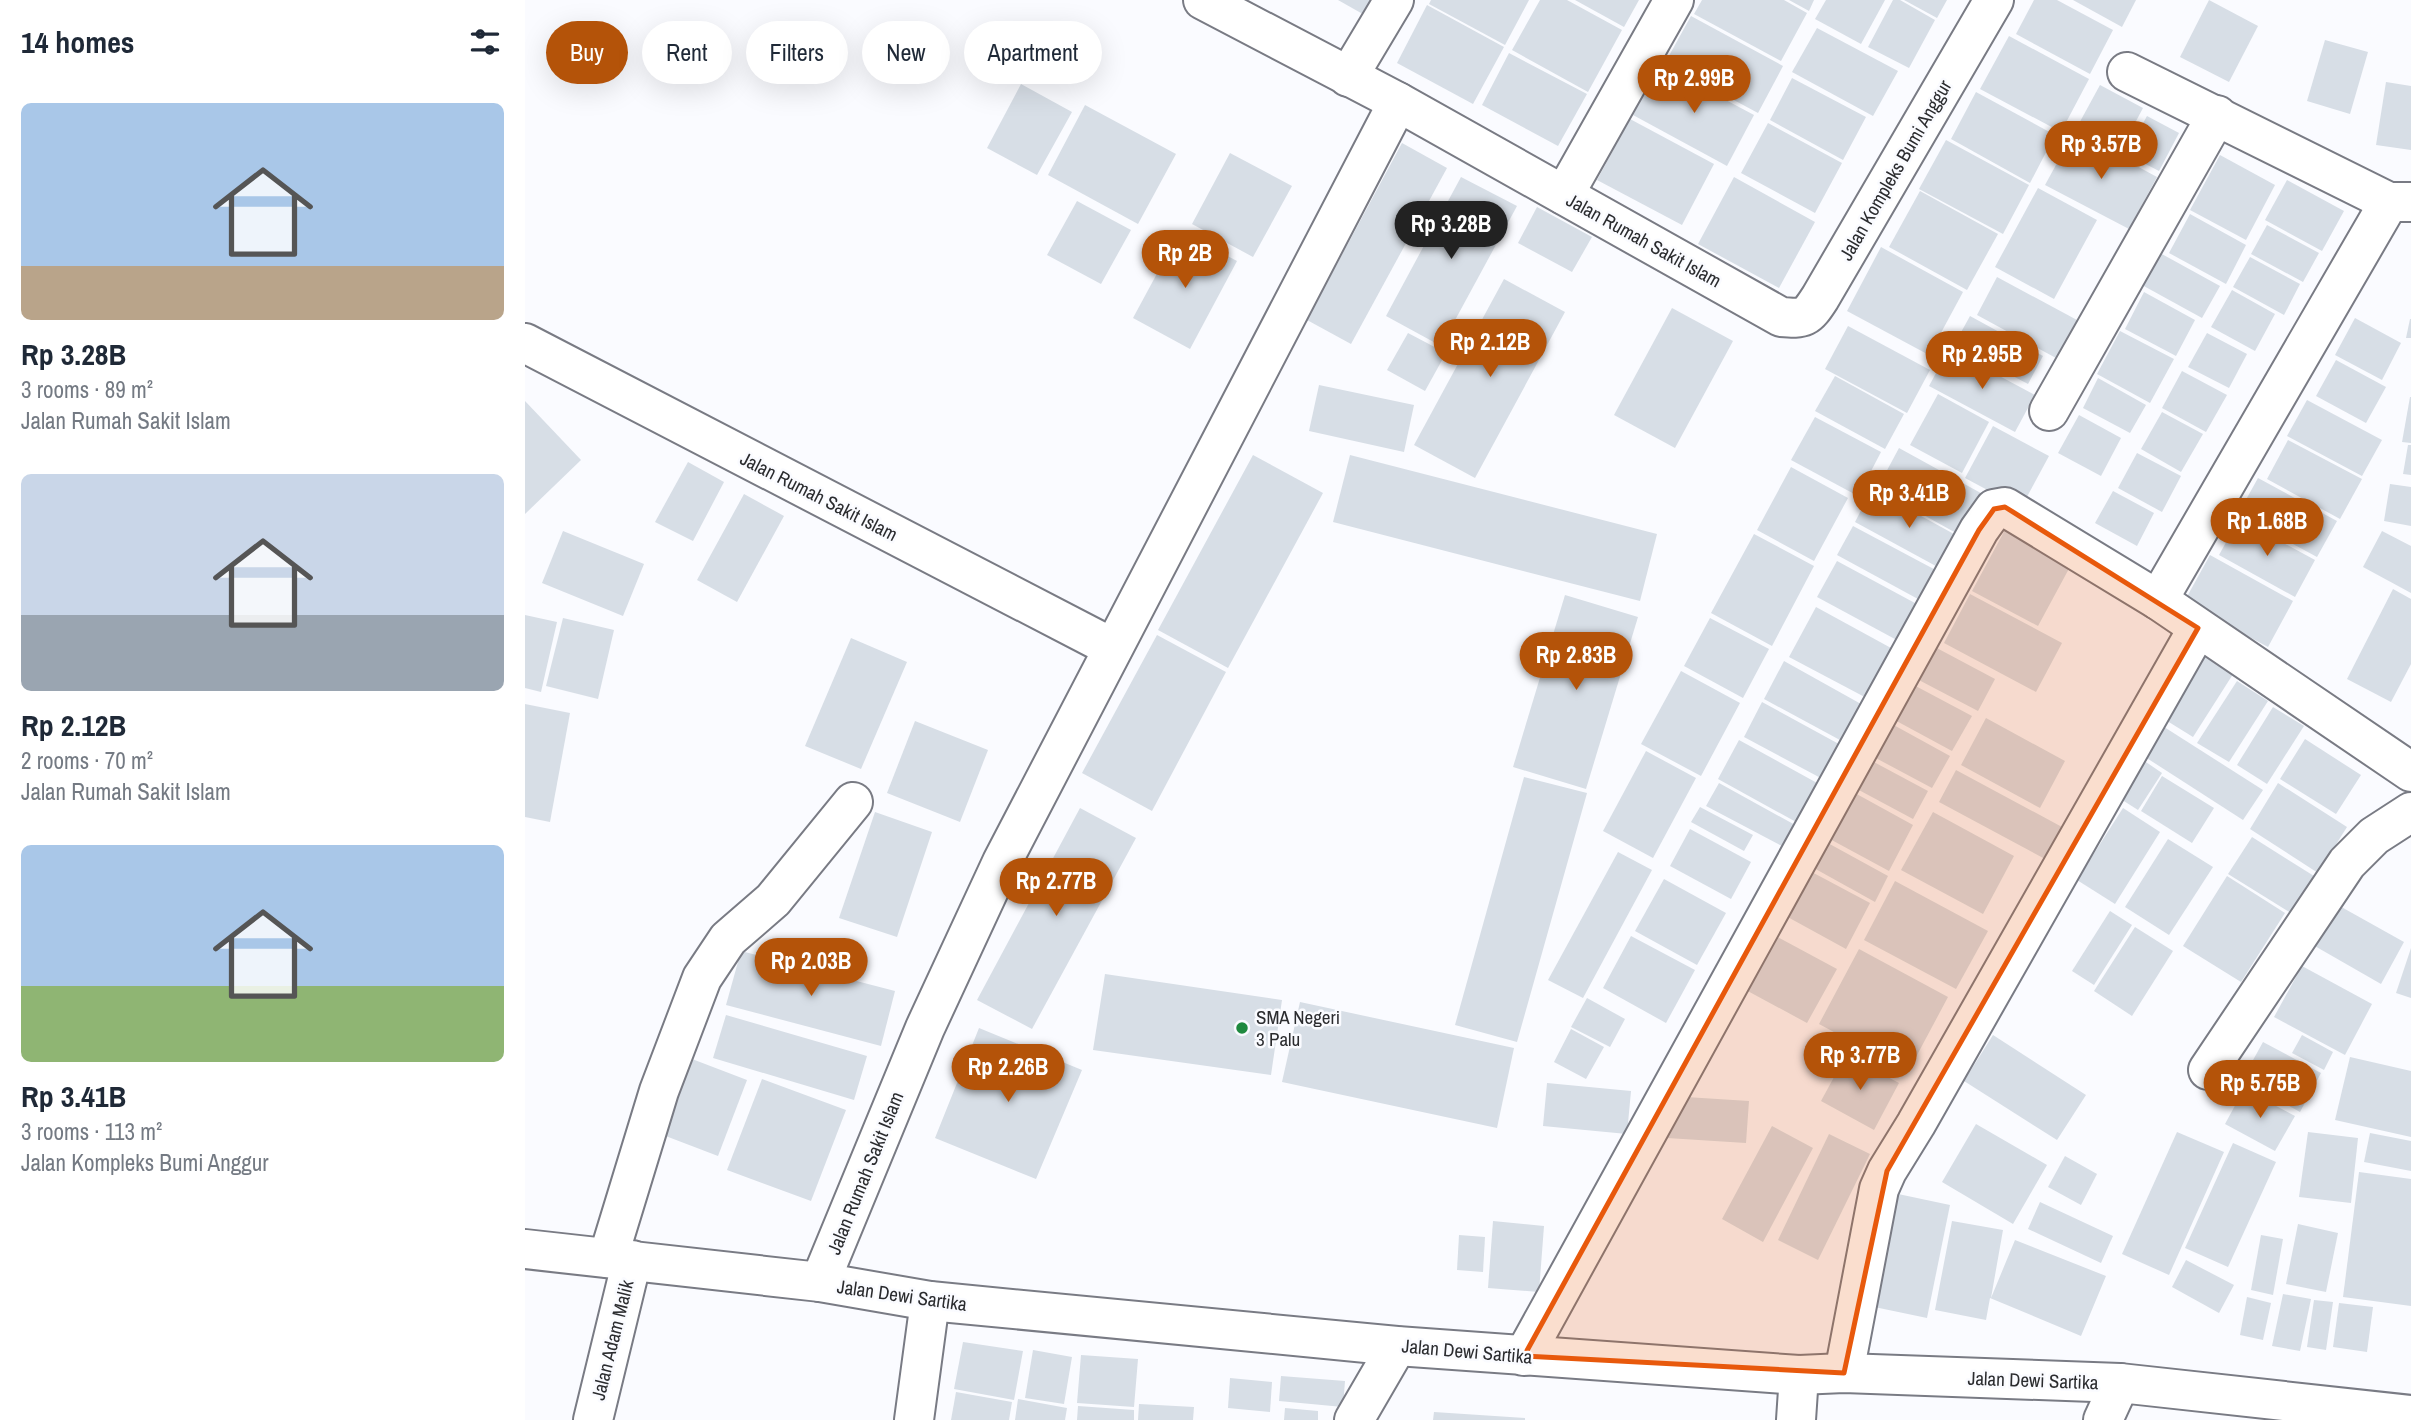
<!DOCTYPE html>
<meta charset="utf-8">
<style>
:root{--surface:#fff;--page:#f6f6f7;--text:#1f2937;--muted:#747a83;--accent:#b45309}
body{margin:0;font-family:"Archivo Narrow",sans-serif;background:var(--page);color:var(--text);height:100vh;display:flex;flex-direction:column;font-size:26px;white-space:nowrap}
*{box-sizing:border-box;margin:0}
p{font-size:23px;color:var(--muted)}
.icon{flex:none;width:38px;height:38px;fill:none;stroke:currentColor;stroke-width:2;stroke-linecap:round;stroke-linejoin:round}
.map{position:relative;flex:1;overflow:hidden}
.sheet{display:flex;flex-direction:column;background:var(--surface);width:525px}
.sheet>*{flex:none}
.hud{position:absolute;left:21px;top:21px;width:665px;height:63px;display:flex;gap:14px}
.price{position:absolute;translate:-50% -60px;padding:0 16px;border-radius:24px;background:var(--accent);color:#fff;font-size:23px;line-height:46px;filter:drop-shadow(0 2px 4px #0008)}
.price::after{content:'';position:absolute;left:50%;top:42px;width:21px;height:16px;margin-left:-10px;background:inherit;clip-path:polygon(0 0,100% 0,50% 100%)}
.price.active{background:#222;color:#fff}
ul{padding:0;list-style:none}
li{display:grid;align-content:center;gap:14px;height:371px;padding:0 21px}
li span{display:grid;place-items:center;height:217px;border-radius:10px;color:#555}
li>.icon{margin-inline-start:auto}
span .icon{width:126px;height:126px;fill:#fffc;stroke-width:1}
li b{font-size:30px}
h2{display:flex;justify-content:space-between;align-items:center;height:84px;padding:0 21px;font-size:30px}
.chip{padding:0 24px;border-radius:32px;background:var(--surface);box-shadow:0 7px 28px #0002;font-size:24px;line-height:63px}
.chip.active{background:var(--accent);color:#fff}
main{display:flex;flex:1;min-height:0}
.map>svg:first-child{display:block}
.building{fill:#d7dee6}
.lines{fill:none;stroke-linecap:round;stroke-linejoin:round}
.street-casing{stroke:#797b84;stroke-width:42}
.secondary-casing{stroke:#797b84;stroke-width:42}
.street{stroke:#fff;stroke-width:38}
.secondary{stroke:#fff;stroke-width:38}
.marked{fill:#e8590c;fill-opacity:0.2;stroke:#e8590c;stroke-width:5;stroke-linejoin:round}
.poi-dot{fill:#1f893f;stroke:#fafbff;stroke-width:2.5}
.labels{text-anchor:middle;stroke-width:5;stroke-linejoin:round;paint-order:stroke}
.street-label{font-size:19px;fill:#2b2c2f;stroke:#fafbff}
.poi-label{font-size:19px;fill:#2b2c2f;stroke:#fafbff;text-anchor:start}
</style>
<main>
<section class="sheet">
<h2>14 homes<svg class="icon" aria-label="filters" viewBox="0 0 24 24"><path d="M4 7h16M4 17h16"/><circle cx="9" cy="7" r="2"/><circle cx="15" cy="17" r="2"/></svg></h2>
<ul>
<li><span style="background:linear-gradient(#a9c7e8 75%,#b9a48a 0)"><svg class="icon" aria-label="home" viewBox="0 0 24 24"><path d="M3 11l9-7 9 7M6 9v11h12V9"/></svg></span><div><b>Rp 3.28B</b><p>3 rooms · 89 m²</p><p>Jalan Rumah Sakit Islam</p></div></li>
<li><span style="background:linear-gradient(#c9d6e8 65%,#9aa5b1 0)"><svg class="icon" aria-label="home" viewBox="0 0 24 24"><path d="M3 11l9-7 9 7M6 9v11h12V9"/></svg></span><div><b>Rp 2.12B</b><p>2 rooms · 70 m²</p><p>Jalan Rumah Sakit Islam</p></div></li>
<li><span style="background:linear-gradient(#a9c7e8 65%,#8fb573 0)"><svg class="icon" aria-label="home" viewBox="0 0 24 24"><path d="M3 11l9-7 9 7M6 9v11h12V9"/></svg></span><div><b>Rp 3.41B</b><p>3 rooms · 113 m²</p><p>Jalan Kompleks Bumi Anggur</p></div></li>
</ul>
</section>
<div class="map">
<svg width="1886" height="1420" viewBox="0 0 1886 1420">
<rect width="100%" height="100%" fill="#fafbff"/>
<g class="building">
<path d="M813 0H852L843 17Z"/>
<path d="M906 0H1004L980 45 904 4Z"/>
<path d="M1015 0H1042L1097 30 1063 92 987 50Z"/>
<path d="M1050 0H1114L1099 27Z"/>
<path d="M1177 0H1259L1282 13 1256 61 1169 14Z"/>
<path d="M1264 0H1289L1284 11Z"/>
<path d="M1301 0H1360L1336 44 1290 19Z"/>
<path d="M1368 0H1375L1410 20 1384 68 1343 47Z"/>
<path d="M1379 0H1422L1412 18Z"/>
<path d="M1509 0H1532L1588 30 1565 74 1491 34Z"/>
<path d="M1548 0H1611L1597 27Z"/>
<path d="M1684 0 1733 26 1704 82 1655 57Z"/>
<path d="M902 5 979 47 948 104 872 63Z"/>
<path d="M1166 16 1258 66 1233 113 1140 63Z"/>
<path d="M1292 28 1373 71 1348 116 1267 72Z"/>
<path d="M1484 36 1564 79 1536 132 1455 89Z"/>
<path d="M1800 40 1843 52 1825 114 1782 101Z"/>
<path d="M984 53 1062 94 1033 146 957 105Z"/>
<path d="M1135 65 1229 115 1202 166 1108 115Z"/>
<path d="M1267 78 1341 117 1318 160 1245 120Z"/>
<path d="M1861 82 1886 86V150L1851 145Z"/>
<path d="M496 84 547 112 512 175 462 148Z"/>
<path d="M1575 85 1618 108 1594 153 1551 129Z"/>
<path d="M1451 92 1530 135 1505 183 1426 139Z"/>
<path d="M560 105 651 154 613 224 523 175Z"/>
<path d="M1622 116 1654 133 1634 171 1601 154Z"/>
<path d="M1105 119 1189 164 1157 225 1072 180Z"/>
<path d="M1243 123 1317 163 1290 213 1216 173Z"/>
<path d="M1549 132 1632 177 1604 229 1520 185Z"/>
<path d="M1421 140 1504 185 1478 234 1394 189Z"/>
<path d="M877 143 922 168 826 344 782 320Z"/>
<path d="M705 153 767 186 728 257 667 224Z"/>
<path d="M1695 155 1750 185 1721 240 1665 210Z"/>
<path d="M936 177 992 206 916 346 861 316Z"/>
<path d="M1209 177 1290 222 1254 288 1173 244Z"/>
<path d="M1762 180 1819 211 1797 251 1740 220Z"/>
<path d="M1513 188 1572 220 1529 299 1470 267Z"/>
<path d="M1395 191 1473 234 1442 290 1364 247Z"/>
<path d="M552 201 606 230 576 284 522 255Z"/>
<path d="M1012 207 1067 237 1047 272 993 243Z"/>
<path d="M1665 214 1721 245 1701 284 1644 253Z"/>
<path d="M1742 225 1794 253 1778 282 1726 254Z"/>
<path d="M655 231 712 261 665 349 608 318Z"/>
<path d="M1356 247 1438 292 1404 355 1322 311Z"/>
<path d="M1635 253 1695 286 1677 318 1617 285Z"/>
<path d="M1725 257 1775 284 1759 315 1708 287Z"/>
<path d="M1472 277 1552 320 1531 358 1452 315Z"/>
<path d="M979 279 1040 312 950 478 889 445Z"/>
<path d="M1707 290 1750 314 1730 351 1686 327Z"/>
<path d="M1619 292 1670 320 1651 356 1600 329Z"/>
<path d="M1147 308 1208 341 1150 448 1089 415Z"/>
<path d="M1445 316 1518 356 1503 384 1429 345Z"/>
<path d="M1830 318 1876 343 1857 380 1810 355Z"/>
<path d="M1885 319H1886V338H1881Z"/>
<path d="M1323 326 1405 370 1382 413 1300 369Z"/>
<path d="M1595 331 1649 359 1625 403 1572 374Z"/>
<path d="M883 333 921 353 900 391 862 370Z"/>
<path d="M1682 333 1722 354 1704 388 1663 367Z"/>
<path d="M1424 349 1510 395 1490 432 1404 386Z"/>
<path d="M1811 360 1861 387 1841 423 1791 396Z"/>
<path d="M1657 371 1702 395 1681 432 1637 408Z"/>
<path d="M1310 376 1379 414 1360 449 1290 411Z"/>
<path d="M1573 378 1621 405 1605 433 1558 408Z"/>
<path d="M794 385 889 405 879 452 784 431Z"/>
<path d="M1413 394 1464 422 1437 473 1385 445Z"/>
<path d="M1885 397H1886V443L1877 442Z"/>
<path d="M1782 400 1857 440 1837 476 1762 436Z"/>
<path d="M0 401 56 460 0 514Z"/>
<path d="M1637 412 1678 434 1656 472 1616 449Z"/>
<path d="M1554 415 1596 438 1576 476 1533 453Z"/>
<path d="M1290 417 1356 452 1333 496 1266 460Z"/>
<path d="M1468 426 1524 456 1496 508 1440 478Z"/>
<path d="M1763 440 1837 479 1815 519 1742 479Z"/>
<path d="M1883 445H1886V475L1878 474Z"/>
<path d="M1374 448 1463 497 1440 538 1352 489Z"/>
<path d="M1612 453 1656 476 1637 512 1593 488Z"/>
<path d="M728 455 798 493 703 668 633 630Z"/>
<path d="M825 455 1132 534 1115 601 808 522Z"/>
<path d="M163 462 199 482 168 541 130 522Z"/>
<path d="M1266 467 1323 498 1289 561 1232 530Z"/>
<path d="M1733 478 1812 521 1792 557 1713 514Z"/>
<path d="M1865 484 1886 487V526L1859 521Z"/>
<path d="M1347 489 1438 539 1420 571 1330 522Z"/>
<path d="M1588 491 1629 513 1612 546 1570 523Z"/>
<path d="M219 494 259 516 212 602 172 580Z"/>
<path d="M1487 517 1553 552 1513 626 1447 591Z"/>
<path d="M1714 519 1790 560 1770 597 1694 555Z"/>
<path d="M1328 526 1420 575 1404 605 1312 555Z"/>
<path d="M38 531 119 564 98 616 17 583Z"/>
<path d="M1857 531 1886 546V593L1838 567Z"/>
<path d="M1229 534 1289 566 1247 646 1186 613Z"/>
<path d="M1685 555 1768 601 1743 647 1659 602Z"/>
<path d="M1312 561 1401 609 1381 645 1292 597Z"/>
<path d="M1868 589 1886 599V664L1866 702 1822 679Z"/>
<path d="M1445 594 1537 643 1511 692 1419 643Z"/>
<path d="M1040 595 1113 617 1061 789 988 767Z"/>
<path d="M1291 607 1377 654 1351 703 1264 657Z"/>
<path d="M0 615 32 622 16 692 0 688Z"/>
<path d="M38 618 89 630 73 699 21 686Z"/>
<path d="M1185 618 1244 649 1218 698 1159 666Z"/>
<path d="M632 635 701 672 627 811 557 773Z"/>
<path d="M326 638 382 662 336 769 280 746Z"/>
<path d="M1408 646 1470 679 1453 711 1390 678Z"/>
<path d="M1681 652 1710 671 1668 737 1639 719Z"/>
<path d="M1259 661 1345 709 1326 746 1239 699Z"/>
<path d="M1156 671 1215 703 1176 776 1116 744Z"/>
<path d="M1712 681 1743 701 1704 762 1672 743Z"/>
<path d="M1385 683 1447 716 1427 751 1366 718Z"/>
<path d="M1237 702 1323 749 1305 783 1219 737Z"/>
<path d="M0 704 45 713 25 822 0 817Z"/>
<path d="M1748 707 1779 726 1742 784 1712 765Z"/>
<path d="M1461 718 1540 761 1515 808 1436 765Z"/>
<path d="M390 721 463 750 435 822 362 793Z"/>
<path d="M1365 723 1425 756 1407 788 1347 756Z"/>
<path d="M1636 725 1738 790 1718 820 1617 755Z"/>
<path d="M1780 739 1836 775 1811 814 1755 779Z"/>
<path d="M1214 740 1303 789 1282 828 1193 779Z"/>
<path d="M1121 751 1171 778 1128 858 1078 831Z"/>
<path d="M1615 758 1637 773 1613 810 1591 796Z"/>
<path d="M1347 761 1403 791 1388 819 1332 789Z"/>
<path d="M1431 770 1537 827 1520 859 1414 802Z"/>
<path d="M1637 776 1689 808 1667 843 1616 811Z"/>
<path d="M999 777 1062 793 992 1042 930 1025Z"/>
<path d="M1194 783 1281 831 1270 853 1181 806Z"/>
<path d="M1753 783 1822 827 1793 873 1725 829Z"/>
<path d="M1328 792 1388 825 1364 871 1303 838Z"/>
<path d="M1175 807 1228 835 1219 851 1166 822Z"/>
<path d="M555 808 611 838 507 1029 452 1000Z"/>
<path d="M1598 808 1635 832 1590 904 1552 880Z"/>
<path d="M350 812 407 832 372 937 314 918Z"/>
<path d="M1408 812 1489 856 1458 914 1376 870Z"/>
<path d="M1165 829 1226 862 1206 899 1145 866Z"/>
<path d="M1727 837 1789 876 1766 913 1703 874Z"/>
<path d="M1643 839 1688 867 1644 935 1600 907Z"/>
<path d="M1301 842 1363 876 1350 902 1287 867Z"/>
<path d="M1093 852 1127 870 1058 998 1023 980Z"/>
<path d="M1283 870 1345 903 1321 949 1259 915Z"/>
<path d="M1702 876 1760 913 1716 982 1658 946Z"/>
<path d="M1139 879 1201 913 1172 965 1110 931Z"/>
<path d="M1370 881 1463 931 1431 989 1339 940Z"/>
<path d="M1811 904 1879 942 1856 984 1788 945Z"/>
<path d="M1585 911 1607 925 1569 985 1547 971Z"/>
<path d="M1610 927 1648 951 1607 1016 1569 991Z"/>
<path d="M1249 935 1312 969 1282 1023 1219 989Z"/>
<path d="M1106 936 1170 970 1141 1023 1078 988Z"/>
<path d="M1886 948V998L1871 993Z"/>
<path d="M1334 949 1423 997 1383 1072 1294 1024Z"/>
<path d="M216 951 370 991 356 1046 201 1005Z"/>
<path d="M1777 966 1847 1004 1820 1055 1749 1017Z"/>
<path d="M580 974 757 1000 746 1075 568 1050Z"/>
<path d="M1062 998 1100 1019 1085 1047 1046 1027Z"/>
<path d="M775 1002 989 1048 972 1128 757 1082Z"/>
<path d="M201 1015 342 1056 329 1100 188 1058Z"/>
<path d="M454 1028 557 1070 511 1179 410 1138Z"/>
<path d="M1046 1029 1079 1047 1061 1079 1029 1062Z"/>
<path d="M1468 1035 1561 1095 1532 1140 1439 1081Z"/>
<path d="M1777 1035 1808 1052 1799 1070 1767 1053Z"/>
<path d="M1738 1042 1796 1073 1775 1112 1717 1080Z"/>
<path d="M1321 1055 1374 1083 1349 1130 1296 1101Z"/>
<path d="M1825 1057 1886 1071V1137L1810 1120Z"/>
<path d="M167 1059 222 1080 193 1156 138 1135Z"/>
<path d="M237 1079 321 1110 286 1201 202 1170Z"/>
<path d="M1022 1083 1106 1091 1102 1134 1018 1126Z"/>
<path d="M1719 1089 1770 1116 1750 1151 1700 1124Z"/>
<path d="M1145 1096 1224 1101 1221 1143 1142 1138Z"/>
<path d="M1451 1124 1522 1165 1488 1224 1417 1182Z"/>
<path d="M1247 1126 1288 1148 1238 1242 1197 1219Z"/>
<path d="M1652 1132 1699 1152 1644 1275 1597 1254Z"/>
<path d="M1783 1132 1833 1138 1826 1203 1774 1197Z"/>
<path d="M1845 1133 1886 1141V1171L1839 1162Z"/>
<path d="M1304 1134 1345 1154 1293 1260 1253 1240Z"/>
<path d="M1708 1143 1751 1162 1703 1267 1660 1248Z"/>
<path d="M1540 1156 1572 1174 1556 1205 1523 1187Z"/>
<path d="M1834 1172 1886 1179V1306L1818 1297Z"/>
<path d="M1359 1191 1425 1205 1402 1318 1335 1304Z"/>
<path d="M1515 1202 1588 1236 1576 1263 1503 1229Z"/>
<path d="M968 1221 1019 1226 1014 1292 963 1288Z"/>
<path d="M1427 1221 1478 1230 1466 1298 1490 1240 1581 1276 1556 1336 1465 1298 1461 1320 1410 1310Z"/>
<path d="M1773 1224 1813 1233 1801 1292 1761 1284Z"/>
<path d="M934 1235 960 1237 958 1272 932 1270Z"/>
<path d="M1736 1235 1758 1239 1748 1295 1726 1290Z"/>
<path d="M1661 1260 1709 1285 1694 1313 1647 1287Z"/>
<path d="M1758 1294 1786 1299 1775 1351 1747 1346Z"/>
<path d="M1722 1297 1746 1303 1738 1340 1715 1335Z"/>
<path d="M1789 1300 1808 1302 1801 1350 1782 1347Z"/>
<path d="M1814 1303 1848 1307 1842 1352 1808 1347Z"/>
<path d="M438 1342 498 1351 489 1400 429 1389Z"/>
<path d="M508 1350 547 1357 539 1404 500 1398Z"/>
<path d="M556 1355 613 1359 609 1407 552 1403Z"/>
<path d="M756 1376 820 1381 818 1407 754 1401Z"/>
<path d="M705 1378 747 1382 745 1412 703 1408Z"/>
<path d="M431 1392 487 1402 484 1420H426Z"/>
<path d="M493 1399 542 1408 540 1420H490Z"/>
<path d="M614 1404 669 1407 668 1420H613Z"/>
<path d="M553 1406 609 1410V1420H552Z"/>
<path d="M760 1408 793 1411V1420H759Z"/>
<path d="M909 1412 1000 1418V1420H908Z"/>
</g>
<g class="lines">
<defs>
<g id="street">
<path d="M678 0 873 102 1256 317C1280 319 1282 318 1295 298L1469 0"/>
<path d="M1602 72 1864 202H1886"/>
<path d="M823 77 869 0"/>
<path d="M1039 195 1149 0"/>
<path d="M0 343 588 648"/>
<path d="M1524 411 1692 115"/>
<path d="M1633 600 1864 202"/>
<path d="M1683 1070 1822 863 1849 836 1886 812"/>
<path d="M83 1258 134 1091 177 978 203 939 248 900 328 802"/>
<path d="M295 1282 400 1028 477 862 873 102"/>
<path d="M999 1356 1454 530 1469 509 1480 507 1633 600 1886 772"/>
<path d="M1319 1373 1354 1189 1362 1171 1391 1124 1673 628"/>
<path d="M68 1420 107 1260"/>
<path d="M389 1420 405 1301"/>
<path d="M829 1420 872 1346"/>
<path d="M1271 1420 1274 1375"/>
<path d="M1578 1420 1595 1383"/>
</g>
<path id="secondary" d="M0 1249 295 1282 405 1301 872 1346 1274 1375 1319 1373 1595 1383 1886 1415"/>
</defs>
<use href="#street" class="street-casing"/>
<use href="#secondary" class="secondary-casing"/>
<use href="#street" class="street"/>
<use href="#secondary" class="secondary"/>
</g>
<path class="marked" d="M1480 507 1673 628 1362 1171 1319 1373 999 1356 1454 530 1469 509Z"/>
<circle class="poi-dot" cx="717" cy="1028" r="7"/>
<g class="labels">
<g class="street-label">
<text transform="translate(1370 170) rotate(-60)" y="7">Jalan Kompleks Bumi Anggur</text>
<text transform="translate(1119 240) rotate(29)" y="7">Jalan Rumah Sakit Islam</text>
<text transform="translate(294 496) rotate(27)" y="7">Jalan Rumah Sakit Islam</text>
<text transform="translate(340 1173) rotate(-68)" y="7">Jalan Rumah Sakit Islam</text>
<text transform="translate(377 1295) rotate(8)" y="7">Jalan Dewi Sartika</text>
<text transform="translate(87 1340) rotate(-76)" y="7">Jalan Adam Malik</text>
<text transform="translate(942 1351) rotate(5)" y="7">Jalan Dewi Sartika</text>
<text transform="translate(1508 1380) rotate(2)" y="7">Jalan Dewi Sartika</text>
</g>
<g class="poi-label">
<text x="731" y="1024">SMA Negeri<tspan x="731" dy="22">3 Palu</tspan></text>
</g>
</g>
</svg>
<b class="price" style="left:1169px;top:115px">Rp 2.99B</b>
<b class="price" style="left:1576px;top:181px">Rp 3.57B</b>
<b class="price active" style="left:926px;top:261px">Rp 3.28B</b>
<b class="price" style="left:660px;top:290px">Rp 2B</b>
<b class="price" style="left:965px;top:379px">Rp 2.12B</b>
<b class="price" style="left:1457px;top:391px">Rp 2.95B</b>
<b class="price" style="left:1384px;top:530px">Rp 3.41B</b>
<b class="price" style="left:1742px;top:558px">Rp 1.68B</b>
<b class="price" style="left:1051px;top:692px">Rp 2.83B</b>
<b class="price" style="left:531px;top:918px">Rp 2.77B</b>
<b class="price" style="left:286px;top:998px">Rp 2.03B</b>
<b class="price" style="left:1335px;top:1092px">Rp 3.77B</b>
<b class="price" style="left:483px;top:1104px">Rp 2.26B</b>
<b class="price" style="left:1735px;top:1120px">Rp 5.75B</b>
<div class="hud">
<a class="chip active">Buy</a>
<a class="chip">Rent</a>
<a class="chip">Filters</a>
<a class="chip">New</a>
<a class="chip">Apartment</a>
</div>
</div>
</main>
